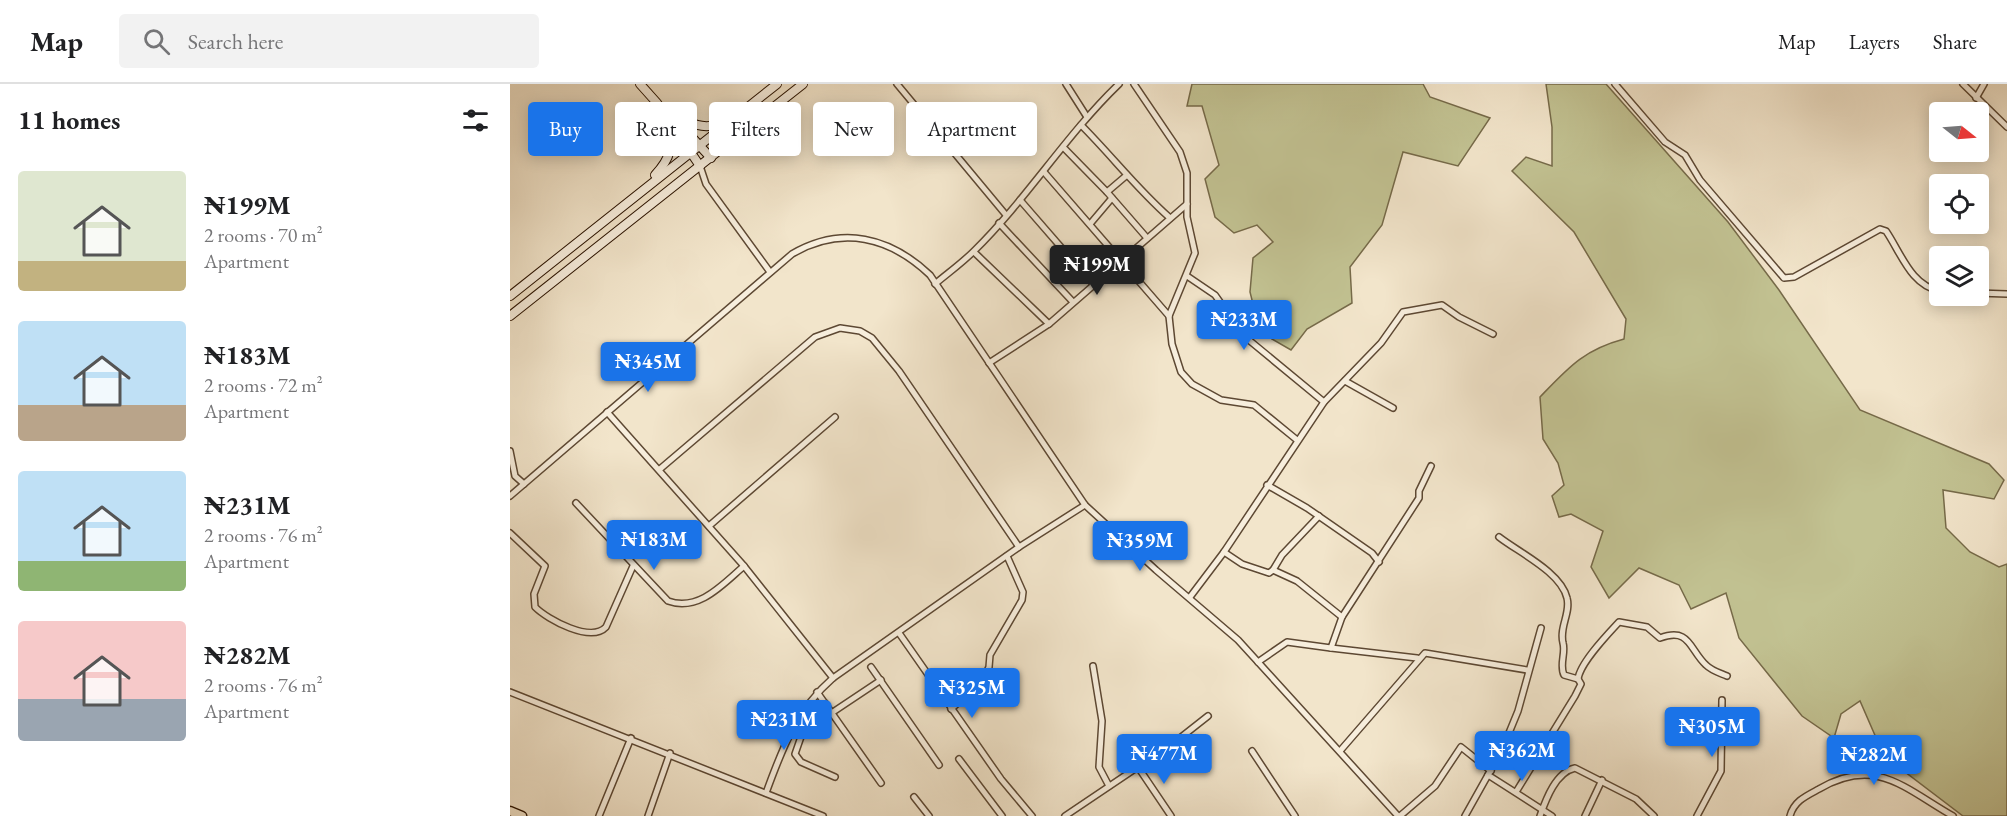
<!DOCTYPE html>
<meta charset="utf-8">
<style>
:root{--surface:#fff;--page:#f2f2f2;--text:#202124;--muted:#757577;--line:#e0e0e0;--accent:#1a73e8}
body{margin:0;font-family:"EB Garamond",serif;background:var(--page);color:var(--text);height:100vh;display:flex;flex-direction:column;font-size:22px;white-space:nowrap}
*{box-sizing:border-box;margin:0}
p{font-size:20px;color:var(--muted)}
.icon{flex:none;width:33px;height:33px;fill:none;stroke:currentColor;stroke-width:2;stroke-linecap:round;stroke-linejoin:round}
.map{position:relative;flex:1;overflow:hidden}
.panel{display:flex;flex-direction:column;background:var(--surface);width:510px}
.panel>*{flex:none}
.guide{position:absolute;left:18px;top:18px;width:570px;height:54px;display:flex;gap:12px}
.needle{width:39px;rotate:107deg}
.buttons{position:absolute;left:1419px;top:18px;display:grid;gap:12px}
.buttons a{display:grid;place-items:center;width:60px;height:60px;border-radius:6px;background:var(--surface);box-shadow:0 3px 15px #0003;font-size:30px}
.price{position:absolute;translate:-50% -51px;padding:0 14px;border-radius:6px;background:var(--accent);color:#fff;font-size:20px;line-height:39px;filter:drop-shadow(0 2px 3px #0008)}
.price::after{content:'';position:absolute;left:50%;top:36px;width:18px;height:14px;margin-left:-9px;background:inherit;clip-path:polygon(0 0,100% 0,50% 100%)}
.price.on{background:#222;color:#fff}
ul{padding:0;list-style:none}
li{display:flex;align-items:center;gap:18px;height:150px;padding:0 18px}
li span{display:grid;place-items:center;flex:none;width:168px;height:120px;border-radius:6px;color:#555}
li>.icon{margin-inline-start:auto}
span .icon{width:72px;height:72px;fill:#fffc;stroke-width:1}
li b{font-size:26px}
h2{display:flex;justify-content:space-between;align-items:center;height:72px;padding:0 18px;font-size:26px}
.tag{padding:0 21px;border-radius:6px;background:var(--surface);box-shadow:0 3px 15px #0003;font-size:21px;line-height:54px}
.tag.on{background:var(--accent);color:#fff}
header{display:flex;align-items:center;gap:36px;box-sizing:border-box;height:84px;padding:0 30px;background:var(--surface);border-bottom:2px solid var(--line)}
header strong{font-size:28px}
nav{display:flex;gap:33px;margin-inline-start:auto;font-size:21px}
.search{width:420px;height:54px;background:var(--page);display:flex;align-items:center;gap:15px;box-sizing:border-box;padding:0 21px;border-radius:6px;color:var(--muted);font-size:22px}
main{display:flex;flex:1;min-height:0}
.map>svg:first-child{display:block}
.green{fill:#c2c292;stroke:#766a49;stroke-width:1.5}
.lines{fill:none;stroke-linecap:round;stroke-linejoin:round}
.street-casing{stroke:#5d4833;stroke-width:8}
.secondary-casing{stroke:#2b1300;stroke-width:10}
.primary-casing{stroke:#2b1300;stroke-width:11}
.street{stroke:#f7eedd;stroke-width:5}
.secondary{stroke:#f7eedd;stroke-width:8}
.primary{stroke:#f2e5cb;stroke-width:8}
</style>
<header>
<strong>Map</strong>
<div class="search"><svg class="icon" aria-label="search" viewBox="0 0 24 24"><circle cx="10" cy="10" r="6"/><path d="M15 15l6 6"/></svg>Search here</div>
<nav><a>Map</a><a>Layers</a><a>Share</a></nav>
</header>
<main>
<section class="panel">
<h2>11 homes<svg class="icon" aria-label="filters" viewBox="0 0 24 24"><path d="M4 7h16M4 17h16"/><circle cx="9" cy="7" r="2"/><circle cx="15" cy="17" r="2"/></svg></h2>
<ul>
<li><span style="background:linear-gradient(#dfe7d0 75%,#c2b280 0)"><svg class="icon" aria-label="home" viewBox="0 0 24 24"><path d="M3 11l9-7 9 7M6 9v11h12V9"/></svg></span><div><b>₦199M</b><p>2 rooms · 70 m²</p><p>Apartment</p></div></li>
<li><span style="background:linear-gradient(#bfe0f5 70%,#b9a48a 0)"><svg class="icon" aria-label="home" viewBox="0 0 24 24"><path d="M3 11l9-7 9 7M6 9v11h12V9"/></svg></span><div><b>₦183M</b><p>2 rooms · 72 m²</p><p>Apartment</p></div></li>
<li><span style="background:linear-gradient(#bfe0f5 75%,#8fb573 0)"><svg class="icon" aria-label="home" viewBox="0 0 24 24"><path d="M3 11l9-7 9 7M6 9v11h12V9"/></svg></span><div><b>₦231M</b><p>2 rooms · 76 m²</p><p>Apartment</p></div></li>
<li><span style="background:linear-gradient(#f6c9c9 65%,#9aa5b1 0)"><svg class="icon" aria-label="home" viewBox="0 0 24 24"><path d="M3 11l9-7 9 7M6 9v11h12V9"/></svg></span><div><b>₦282M</b><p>2 rooms · 76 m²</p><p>Apartment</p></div></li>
</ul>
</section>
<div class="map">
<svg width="1497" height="732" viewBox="0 0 1497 732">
<rect width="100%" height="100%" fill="#f2e5cb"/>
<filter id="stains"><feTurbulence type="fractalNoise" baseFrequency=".00333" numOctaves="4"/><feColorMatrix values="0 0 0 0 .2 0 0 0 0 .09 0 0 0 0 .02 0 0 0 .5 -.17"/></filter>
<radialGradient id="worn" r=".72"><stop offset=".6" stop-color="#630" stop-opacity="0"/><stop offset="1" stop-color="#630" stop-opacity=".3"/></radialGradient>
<g class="green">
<path d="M682 0H913L920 13 980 34 948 82 893 68 872 141 840 183 842 219 797 245 781 266 750 248 740 208 743 174 763 158 747 141 724 149 705 133 695 95 709 81 692 22H677Z"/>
<path d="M1036 0H1096L1218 138 1269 206 1350 326 1479 380 1494 396 1484 415 1433 406 1436 444 1460 468 1489 483 1497 480V732H1453L1374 672 1350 617 1331 630 1324 654 1292 632 1229 554 1216 509 1181 525 1169 501 1129 484 1099 514 1081 483 1093 447 1061 430 1049 433 1042 412 1054 401 1048 379 1033 355 1030 313C1058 284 1073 266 1114 255L1116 235 1064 148 1002 87 1016 73 1042 82V43Z"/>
</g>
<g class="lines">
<defs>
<g id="street">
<path d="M387 0 496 131"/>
<path d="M556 0 577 33"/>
<path d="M624 0 670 68 677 89V133L685 169 659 232 662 260 671 288 682 300 711 316 744 321 787 356"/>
<path d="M1105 0 1155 58 1175 71 1190 96 1274 194 1284 193 1370 145 1376 147C1391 169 1401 202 1430 207"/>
<path d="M1453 0 1497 43"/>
<path d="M1466 14 1474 0"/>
<path d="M571 41C602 72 627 105 660 134"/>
<path d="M553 63 597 108 637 154"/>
<path d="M190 82 196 100 260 188"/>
<path d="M534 88 659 232"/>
<path d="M597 108 617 91"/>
<path d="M510 116 583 200"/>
<path d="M489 139 563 218"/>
<path d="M580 140 602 114"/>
<path d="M464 168 539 240"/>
<path d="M677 192 705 211 734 252 814 318"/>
<path d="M425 200C438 189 452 179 464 167 517 115 556 51 609 0"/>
<path d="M1468 209 1497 210"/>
<path d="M479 279 539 240 677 120"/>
<path d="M835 297 883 324"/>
<path d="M97 328 234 482 323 594"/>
<path d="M0 367 5 392 14 400"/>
<path d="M150 385 305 253 330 244 350 247 362 254 389 287 509 463"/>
<path d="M757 401 797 424 862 469 869 478"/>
<path d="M0 412 282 170C332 141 380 153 420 191L575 421 646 486 728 556 888 732"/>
<path d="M66 419 158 517C189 528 213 500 234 482"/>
<path d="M199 442 325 333"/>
<path d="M0 449 35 482 24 510 25 523C38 536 81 559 96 543L123 482"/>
<path d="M989 453C1008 468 1051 488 1057 514 1061 529 1049 543 1053 559 1056 569 1049 581 1054 591L1068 595"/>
<path d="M714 468 732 480 759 489 763 486 787 497 832 533"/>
<path d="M763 486 772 471 809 432"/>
<path d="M680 513 714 468 814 318 871 259 893 228 932 221 949 233 983 250"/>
<path d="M389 549 491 695 522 732"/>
<path d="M821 564 907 574"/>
<path d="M748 578 777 558 821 564 832 533 909 414V407L921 382"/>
<path d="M583 582 592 637 589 683 599 702"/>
<path d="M361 583 429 681"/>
<path d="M0 608 313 732"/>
<path d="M307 608 371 699"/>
<path d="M315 619 293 647 285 670 291 678 325 693"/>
<path d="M441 625 472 598 479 583 480 571 512 516 513 508 497 472"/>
<path d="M323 628 371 596"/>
<path d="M742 667 785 732"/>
<path d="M830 667 915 569 1017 586"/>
<path d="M449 675 492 732"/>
<path d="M628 683 661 732"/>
<path d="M978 691 1042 732"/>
<path d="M1006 708 1065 612 1071 600 1068 595C1070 579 1097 551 1109 538L1137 543 1150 554C1180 543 1179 565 1196 581 1202 587 1210 589 1217 592"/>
<path d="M256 709C272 665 287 625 323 594L509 463 575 421"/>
<path d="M404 713 419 732"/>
<path d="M89 732 121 654"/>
<path d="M138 732 160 669"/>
<path d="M555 732 665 658 698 632"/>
<path d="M890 732 925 702 951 663 981 687"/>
<path d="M955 732 992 666 1008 627 1031 544"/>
<path d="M1030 732C1036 715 1046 688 1065 684L1126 715 1144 732"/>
<path d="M1075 732 1092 696"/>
<path d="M1187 732 1211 687 1212 616"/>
<path d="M1280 732C1284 717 1296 712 1309 705 1366 672 1394 704 1443 732"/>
</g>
<g id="secondary">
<path d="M130 0 147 19 190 82"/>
<path d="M155 24C175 36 192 50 215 37"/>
<path d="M166 36 201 74"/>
<path d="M145 91C160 75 165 61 157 40"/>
<path d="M0 212 267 0"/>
<path d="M0 232 293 0"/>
</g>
<path id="primary" d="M0 727 12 732"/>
</defs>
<use href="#street" class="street-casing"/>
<use href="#secondary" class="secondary-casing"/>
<use href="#primary" class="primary-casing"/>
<use href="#street" class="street"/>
<use href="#secondary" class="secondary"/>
<use href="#primary" class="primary"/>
</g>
<rect width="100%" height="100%" filter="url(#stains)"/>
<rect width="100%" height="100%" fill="url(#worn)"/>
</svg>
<div class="buttons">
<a><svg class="needle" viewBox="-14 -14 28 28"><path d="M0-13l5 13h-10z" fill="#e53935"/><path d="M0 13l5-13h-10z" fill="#757577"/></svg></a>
<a><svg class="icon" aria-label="locate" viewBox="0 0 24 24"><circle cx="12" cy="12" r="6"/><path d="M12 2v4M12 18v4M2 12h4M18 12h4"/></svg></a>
<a><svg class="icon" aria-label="layers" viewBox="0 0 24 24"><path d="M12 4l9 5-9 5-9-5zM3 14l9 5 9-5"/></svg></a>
</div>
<b class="price on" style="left:587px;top:212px">₦199M</b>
<b class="price" style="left:734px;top:267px">₦233M</b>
<b class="price" style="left:138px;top:309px">₦345M</b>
<b class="price" style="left:144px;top:487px">₦183M</b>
<b class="price" style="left:630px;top:488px">₦359M</b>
<b class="price" style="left:462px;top:635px">₦325M</b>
<b class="price" style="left:274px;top:667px">₦231M</b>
<b class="price" style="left:1202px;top:674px">₦305M</b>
<b class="price" style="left:1012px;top:698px">₦362M</b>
<b class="price" style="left:654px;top:701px">₦477M</b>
<b class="price" style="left:1364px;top:702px">₦282M</b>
<div class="guide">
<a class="tag on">Buy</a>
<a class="tag">Rent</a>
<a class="tag">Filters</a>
<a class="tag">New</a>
<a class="tag">Apartment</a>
</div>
</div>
</main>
